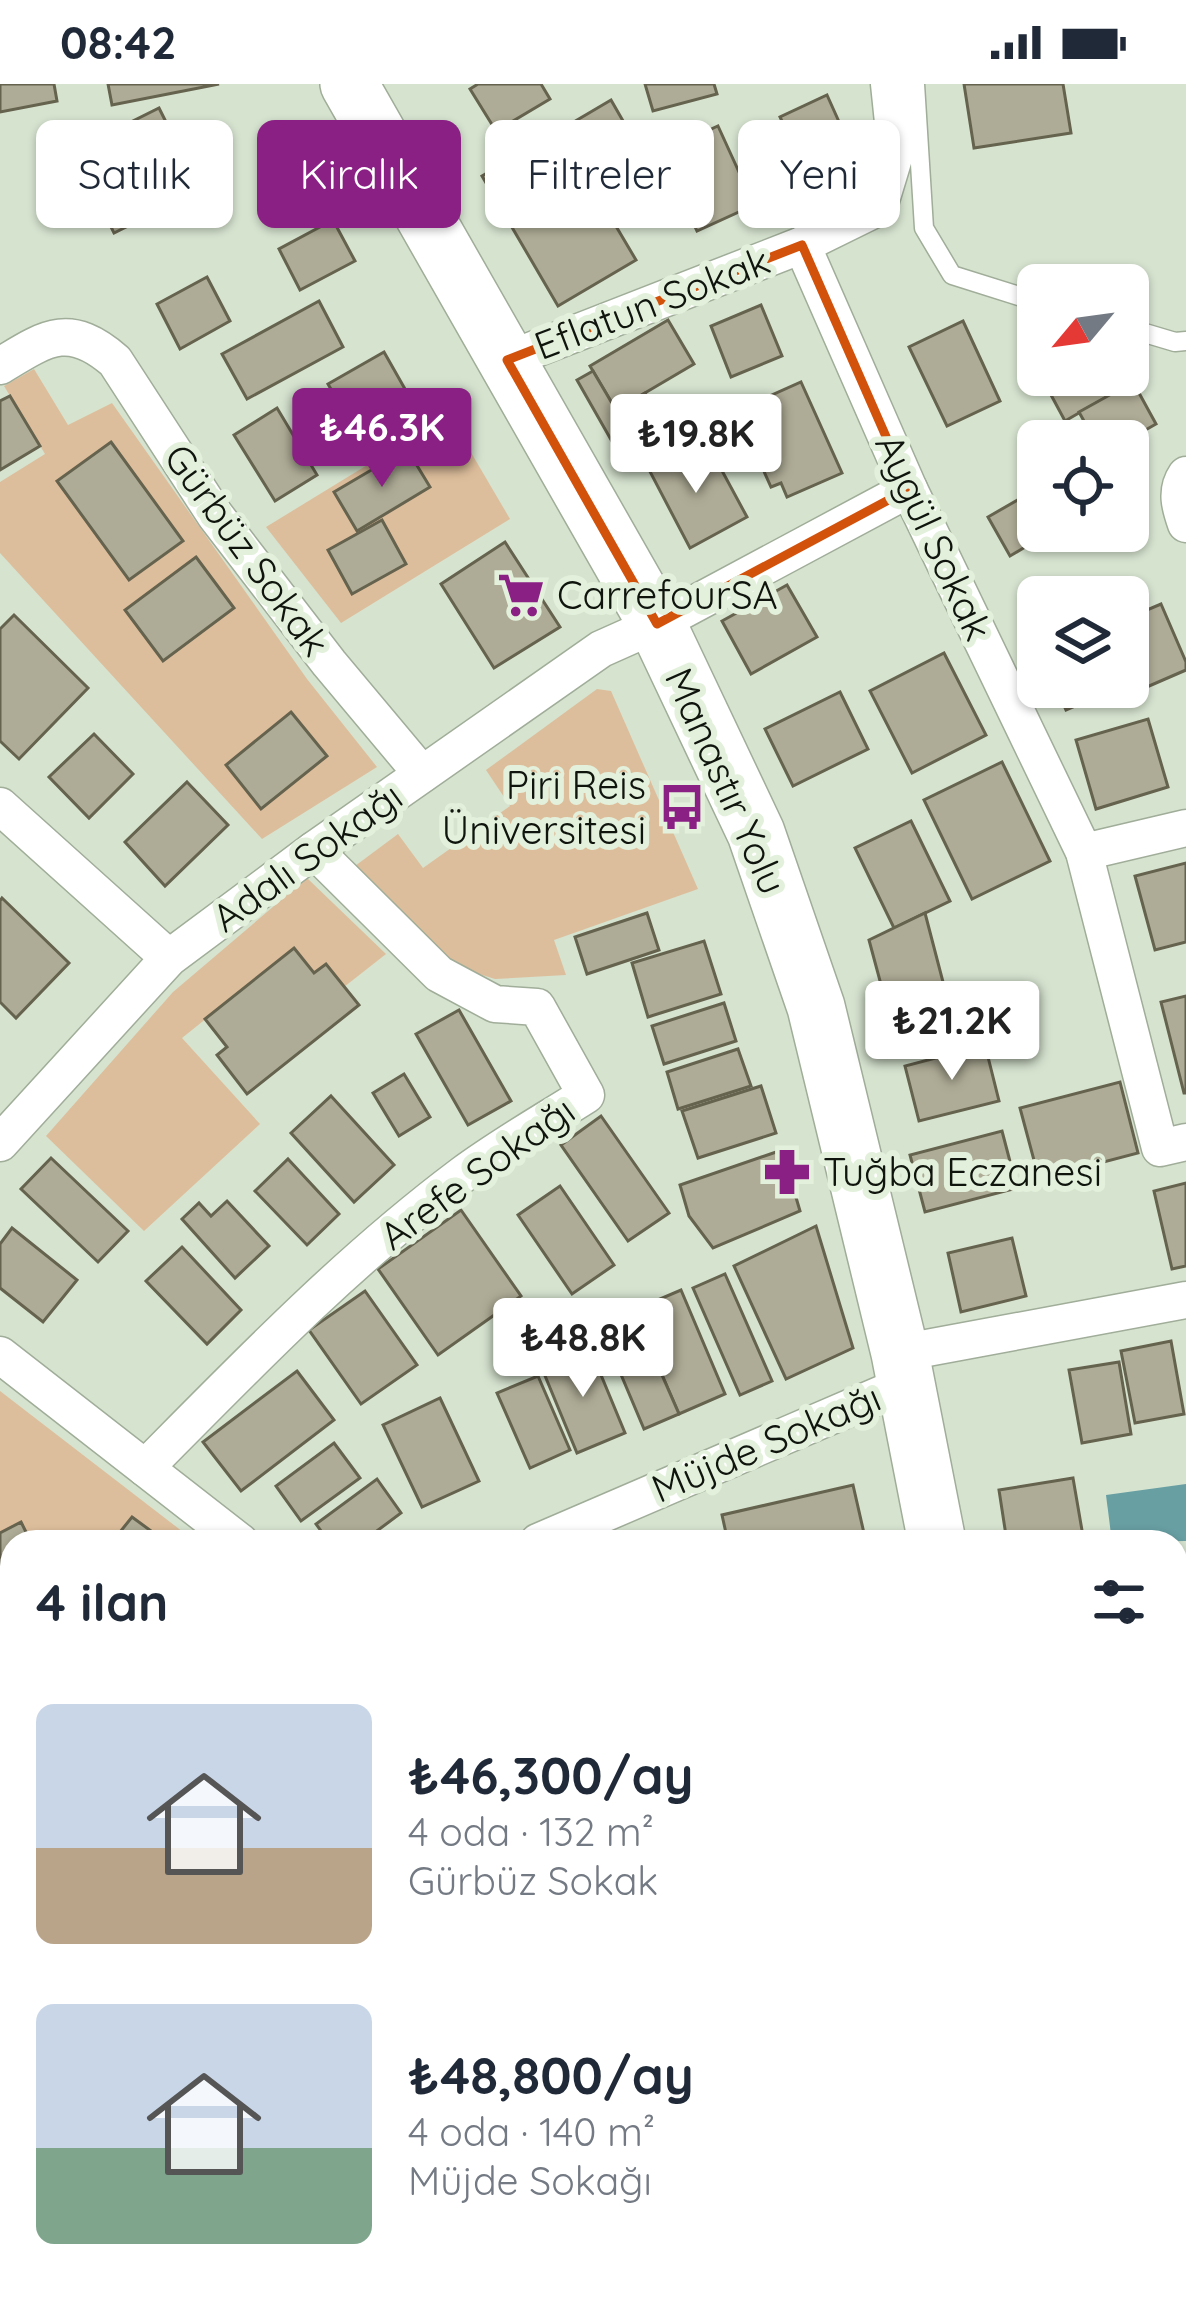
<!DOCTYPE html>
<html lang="tr">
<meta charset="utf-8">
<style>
:root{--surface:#fff;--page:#f2f2f3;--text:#1f2937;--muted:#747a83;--accent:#8a1f84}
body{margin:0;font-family:Quicksand,sans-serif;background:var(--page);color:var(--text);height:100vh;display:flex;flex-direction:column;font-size:45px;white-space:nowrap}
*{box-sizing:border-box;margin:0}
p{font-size:39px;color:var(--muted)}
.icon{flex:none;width:66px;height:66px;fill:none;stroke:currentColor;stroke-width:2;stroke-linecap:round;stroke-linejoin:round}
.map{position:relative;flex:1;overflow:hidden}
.panel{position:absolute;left:0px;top:1446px;width:1188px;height:771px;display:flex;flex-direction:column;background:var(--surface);border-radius:36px 36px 0 0;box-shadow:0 3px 9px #0004}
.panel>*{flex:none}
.banner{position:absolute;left:36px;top:36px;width:1116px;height:108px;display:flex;gap:24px}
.needle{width:78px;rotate:241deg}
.fabs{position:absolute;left:1017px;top:180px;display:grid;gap:24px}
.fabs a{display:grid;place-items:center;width:132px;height:132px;border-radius:18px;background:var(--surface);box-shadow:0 3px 9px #0004;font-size:60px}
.price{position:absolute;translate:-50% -102px;padding:0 27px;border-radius:12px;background:#fff;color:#222;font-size:39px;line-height:78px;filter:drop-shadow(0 3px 6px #0008)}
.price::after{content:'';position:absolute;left:50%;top:72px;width:36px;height:27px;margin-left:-18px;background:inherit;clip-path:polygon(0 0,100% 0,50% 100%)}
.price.current{background:var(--accent);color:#fff}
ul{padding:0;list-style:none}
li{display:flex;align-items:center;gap:36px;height:300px;padding:0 36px}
li span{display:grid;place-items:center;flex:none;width:336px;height:240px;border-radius:18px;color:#555}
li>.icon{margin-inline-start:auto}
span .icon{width:144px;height:144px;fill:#fffc;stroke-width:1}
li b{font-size:51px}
h2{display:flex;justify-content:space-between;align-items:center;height:144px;padding:0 36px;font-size:51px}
.tag{padding:0 42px;border-radius:18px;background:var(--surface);box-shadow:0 3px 9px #0004;font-size:42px;line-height:108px}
.tag.current{background:var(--accent);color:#fff}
.status{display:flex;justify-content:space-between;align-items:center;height:84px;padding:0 60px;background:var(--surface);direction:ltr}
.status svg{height:33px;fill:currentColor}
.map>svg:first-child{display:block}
.green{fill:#ddbe9c}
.water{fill:#689fa3}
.building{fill:#aeac96;stroke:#65624e;stroke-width:3}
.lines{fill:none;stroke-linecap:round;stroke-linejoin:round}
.lane-casing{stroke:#a0ad99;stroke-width:21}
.street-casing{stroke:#a0ad99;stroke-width:39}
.secondary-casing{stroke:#a0ad99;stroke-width:54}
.primary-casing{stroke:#a0ad99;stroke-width:60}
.lane{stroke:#fff;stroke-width:18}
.street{stroke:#fff;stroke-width:36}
.secondary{stroke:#fff;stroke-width:51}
.primary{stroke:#fff;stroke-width:57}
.marked{fill:none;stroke:#d2520c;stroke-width:9;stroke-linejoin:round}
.labels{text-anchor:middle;stroke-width:12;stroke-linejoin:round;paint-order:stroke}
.street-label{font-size:39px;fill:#0f140d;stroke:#e3f1dc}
.poi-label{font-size:39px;fill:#0f140d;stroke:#e3f1dc;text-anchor:start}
</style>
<div class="status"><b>08:42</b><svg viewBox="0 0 49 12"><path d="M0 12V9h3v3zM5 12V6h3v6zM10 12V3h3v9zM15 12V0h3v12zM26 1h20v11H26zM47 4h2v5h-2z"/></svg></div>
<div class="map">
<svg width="1186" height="2216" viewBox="0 0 1186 2216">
<rect width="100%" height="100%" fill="#d6e3cf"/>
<g class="green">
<path d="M34 285 68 341 112 319 307 595 377 683 262 755 0 469V398L45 370 4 302Z"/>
<path d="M449 331 510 435 341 539 266 443Z"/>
<path d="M597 605 611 607 698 805 554 856 566 891 495 895 457 883 355 782 398 750 423 784 510 722 486 686Z"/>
<path d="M307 794 386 870 344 903 314 889 293 865 182 954 260 1040 144 1147 46 1052 173 908Z"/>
<path d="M0 1307 196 1458H12V1710L0 1700Z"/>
<path d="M0 1742 12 1752V1919L0 1910Z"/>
<path d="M0 2026 12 2036V2175L0 2165Z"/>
<path d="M48 2205H181L184 2216H61Z"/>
<path d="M554 2205H761L759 2216H542Z"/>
</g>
<g class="water">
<path d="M1186 1400V1457L1112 1458 1106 1411Z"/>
<path d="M0 2185 12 2194V2205H27L43 2216H0Z"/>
</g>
<g class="building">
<path d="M0 0H54L57 17 0 28Z"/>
<path d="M108 0H219L112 21Z"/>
<path d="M478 0H541L550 15 496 47 470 5Z"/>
<path d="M645 0H714L717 10 653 27Z"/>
<path d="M964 0H1063L1071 49 974 64Z"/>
<path d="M827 11 853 69 807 91 780 33Z"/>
<path d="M611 16 642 70 591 100 636 176 558 222 482 92Z"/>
<path d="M159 24 200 106 114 149 73 67Z"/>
<path d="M718 42 754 121 697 147 661 68Z"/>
<path d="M333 136 355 177 300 206 279 165Z"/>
<path d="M207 193 230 237 180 265 157 220Z"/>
<path d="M319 217 343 263 247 315 222 270Z"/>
<path d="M761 221 782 272 731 293 711 242Z"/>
<path d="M668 236 694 280 616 326 590 282Z"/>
<path d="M963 237 1000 317 947 342 909 263Z"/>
<path d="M384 268 422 335 367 367 328 300Z"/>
<path d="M593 287 616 326 645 309 668 348 622 375 577 296Z"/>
<path d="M1050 291H1117L1124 303 1065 337 1050 309Z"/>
<path d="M801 298 842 389 787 413 781 399 771 403 762 383 772 378 761 354 751 358 742 340 753 335 747 322Z"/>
<path d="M1133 298 1156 340 1126 357H1095L1079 328Z"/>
<path d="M10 312 40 362 0 386V317Z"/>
<path d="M277 324 317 391 275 417 234 351Z"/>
<path d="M111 358 183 457 129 496 57 397Z"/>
<path d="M678 363 688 383 713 370 747 433 690 464 646 380Z"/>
<path d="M407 365 430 403 357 447 334 408Z"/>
<path d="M1128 390 1134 432 1128 433Z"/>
<path d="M1028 410 1038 427V447L1050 448 1010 472 988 433Z"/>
<path d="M382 436 406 480 352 510 328 466Z"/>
<path d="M505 458 560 543 494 584 441 500Z"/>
<path d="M196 473 234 524 163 577 125 526Z"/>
<path d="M787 501 817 553 751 590 722 537Z"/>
<path d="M1161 520 1186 578V586L1140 606 1128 579V534Z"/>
<path d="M14 531 88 604 19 675 0 657V545Z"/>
<path d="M944 569 986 651 912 689 870 607Z"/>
<path d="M1056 603H1113L1114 605 1066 626Z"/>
<path d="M840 608 868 665 793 702 765 645Z"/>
<path d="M291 628 327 672 261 725 226 681Z"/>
<path d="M1148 635 1168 703 1096 725 1076 656Z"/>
<path d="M94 650 133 690 89 734 49 693Z"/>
<path d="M1002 678 1050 777 972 815 924 716Z"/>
<path d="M187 698 228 741 165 802 125 758Z"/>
<path d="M911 737 950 817 894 844 855 764Z"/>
<path d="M1186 779V858L1155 866 1135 792Z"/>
<path d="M2 814 69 879 16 934 0 918V817Z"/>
<path d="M647 829 659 866 587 890 575 853Z"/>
<path d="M925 829 955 944 897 960 869 856Z"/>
<path d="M704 857 721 910 648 933 632 879Z"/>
<path d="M294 864 314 889 326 880 359 921 247 1010 217 971 227 963 205 935Z"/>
<path d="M1186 912V1009H1184L1161 918Z"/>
<path d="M724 919 736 957 664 980 652 942Z"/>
<path d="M459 926 511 1017 468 1041 416 950Z"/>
<path d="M985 961 999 1017 919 1037 905 982Z"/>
<path d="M738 965 751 1002 678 1025 667 988Z"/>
<path d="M404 990 430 1033 399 1052 373 1009Z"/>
<path d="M1120 998 1138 1069 1039 1095 1020 1024Z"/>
<path d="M761 1002 776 1049 698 1074 682 1027Z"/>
<path d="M331 1012 394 1081 354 1118 291 1049Z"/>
<path d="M601 1032 669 1129 628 1157 561 1061Z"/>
<path d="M1002 1047 1017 1104 925 1128 910 1071Z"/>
<path d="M782 1066 800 1127 713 1164 689 1132 680 1101Z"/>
<path d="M51 1074 128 1147 98 1178 21 1105Z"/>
<path d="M288 1075 339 1130 307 1161 255 1107Z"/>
<path d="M1186 1099V1182L1172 1185 1154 1107Z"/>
<path d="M560 1102 614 1181 572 1210 518 1131Z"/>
<path d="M227 1117 269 1162 235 1194 182 1135 199 1119 211 1132Z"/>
<path d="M461 1126 521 1212 438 1271 378 1185Z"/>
<path d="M816 1142 853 1264 786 1295 734 1182Z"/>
<path d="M12 1144 77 1196 43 1238 0 1204V1160Z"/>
<path d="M1012 1154 1026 1212 961 1228 948 1169Z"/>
<path d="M182 1163 241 1226 207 1260 146 1197Z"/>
<path d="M725 1190 772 1297 740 1311 693 1204Z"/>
<path d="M681 1206 725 1310 679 1330 634 1226Z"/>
<path d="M365 1207 417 1281 361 1320 309 1246Z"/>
<path d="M1171 1257 1184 1330 1135 1339 1121 1267Z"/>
<path d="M589 1262 625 1349 577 1369 541 1282Z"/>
<path d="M651 1266 679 1330 644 1345 617 1281Z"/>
<path d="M1119 1278 1131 1350 1082 1359 1069 1286Z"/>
<path d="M297 1287 334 1336 241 1407 203 1358Z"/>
<path d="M538 1292 570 1366 530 1384 497 1309Z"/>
<path d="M440 1314 479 1397 422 1423 383 1341Z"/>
<path d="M334 1359 360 1394 301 1437 276 1402Z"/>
<path d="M1073 1394 1084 1458H1007L999 1406Z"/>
<path d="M377 1395 401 1429 362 1458H329L316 1440Z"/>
<path d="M853 1401 866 1458H728L722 1431Z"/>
<path d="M132 1433 166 1458H112Z"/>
<path d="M21 1438 31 1458H12V1540L0 1546V1449Z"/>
<path d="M1186 1523V1597L1182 1598 1176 1564V1525Z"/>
<path d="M12 1574V1661L0 1666V1580Z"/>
<path d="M1176 1695 1186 1701V1724L1176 1768Z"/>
<path d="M1176 1934 1186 1949V2004L1176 2016Z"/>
<path d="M3 2052 12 2059V2123L0 2112V2055Z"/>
<path d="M117 2205H167L170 2216H120Z"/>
<path d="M357 2205H476L486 2216H367Z"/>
<path d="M804 2205H864L899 2212 898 2216H802Z"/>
<path d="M1070 2205H1108L1111 2216H1032Z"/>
</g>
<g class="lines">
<defs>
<g id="lane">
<path d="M915 0 924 144 952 191 1038 218"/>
<path d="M1128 244 1175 258 1186 257"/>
</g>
<g id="street">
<path d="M802 161 909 405 1084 768 1160 1064 1186 1058"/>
<path d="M507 276 802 161 879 123 896 67 889 0"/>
<path d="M0 282C46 254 69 237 115 277L215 431 329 579 422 690"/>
<path d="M1186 391C1175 407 1180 423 1186 440"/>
<path d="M0 722 169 874"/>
<path d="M1084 768 1186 744"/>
<path d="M0 1059 169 874 314 766 601 565 657 540 909 405"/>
<path d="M0 1271 240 1458"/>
<path d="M145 1384C247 1281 346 1178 462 1091 501 1062 545 1037 586 1011L537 923 495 920 439 890 314 766"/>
<path d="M538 1458 896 1304 900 1269 1186 1216"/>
<path d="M0 1723 12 1733"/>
<path d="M1176 2131 1186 2128"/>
<path d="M516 2205 526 2216"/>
<path d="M236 2216 240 2205"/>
<path d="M779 2216 782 2205"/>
</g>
<g id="secondary">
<path d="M0 1955 12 1965"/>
<path d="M270 2205 281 2216"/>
</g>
<g id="primary">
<path d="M349 0 657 540 756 749 816 923 900 1269 937 1458"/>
<path d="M954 2216 956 2205"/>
</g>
</defs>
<use href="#lane" class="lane-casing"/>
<use href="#street" class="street-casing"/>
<use href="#secondary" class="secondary-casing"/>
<use href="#primary" class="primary-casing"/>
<use href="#lane" class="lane"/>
<use href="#street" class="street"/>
<use href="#secondary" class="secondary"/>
<use href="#primary" class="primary"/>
</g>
<path class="marked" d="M802 161 909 405 657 540 507 276Z"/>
<defs>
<symbol id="supermarket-bare" viewBox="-9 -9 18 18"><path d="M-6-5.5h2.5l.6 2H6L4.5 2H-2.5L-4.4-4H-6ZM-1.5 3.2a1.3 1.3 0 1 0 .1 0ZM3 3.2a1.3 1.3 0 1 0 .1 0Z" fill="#8a1f84" stroke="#e3f1dc" stroke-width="2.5" paint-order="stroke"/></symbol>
<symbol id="bus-bare" viewBox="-9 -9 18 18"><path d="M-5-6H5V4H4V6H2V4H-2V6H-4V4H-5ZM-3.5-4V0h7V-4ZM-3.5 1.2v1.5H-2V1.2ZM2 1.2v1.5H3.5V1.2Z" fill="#8a1f84" stroke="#e3f1dc" stroke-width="2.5" paint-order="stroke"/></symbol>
<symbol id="pharmacy-bare" viewBox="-9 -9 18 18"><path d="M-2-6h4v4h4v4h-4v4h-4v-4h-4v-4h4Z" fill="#8a1f84" stroke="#e3f1dc" stroke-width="2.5" paint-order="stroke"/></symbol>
</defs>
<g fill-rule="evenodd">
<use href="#supermarket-bare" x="488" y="478" width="66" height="66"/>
<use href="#bus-bare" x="649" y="690" width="66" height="66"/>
<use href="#pharmacy-bare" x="754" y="1055" width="66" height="66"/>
</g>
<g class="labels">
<g class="street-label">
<text transform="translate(652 219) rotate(-21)" y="14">Eflatun Sokak</text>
<text transform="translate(934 453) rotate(65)" y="14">Aygül Sokak</text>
<text transform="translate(247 466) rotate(54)" y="14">Gürbüz Sokak</text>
<text transform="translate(726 697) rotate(66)" y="14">Manastır Yolu</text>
<text transform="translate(307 773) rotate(-36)" y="14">Adalı Sokağı</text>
<text transform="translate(477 1089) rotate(-36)" y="14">Arefe Sokağı</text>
<text transform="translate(766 1359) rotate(-23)" y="14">Müjde Sokağı</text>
</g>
<g class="poi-label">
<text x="557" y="525">CarrefourSA</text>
<text x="646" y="715" text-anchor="end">Piri Reis<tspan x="646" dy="45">Üniversitesi</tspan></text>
<text x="823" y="1102">Tuğba Eczanesi</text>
</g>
</g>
</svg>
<div class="fabs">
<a><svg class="needle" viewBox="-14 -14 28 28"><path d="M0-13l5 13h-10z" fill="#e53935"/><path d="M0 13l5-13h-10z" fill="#747a83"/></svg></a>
<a><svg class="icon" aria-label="locate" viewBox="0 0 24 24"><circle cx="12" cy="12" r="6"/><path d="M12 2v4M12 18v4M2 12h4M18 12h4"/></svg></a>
<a><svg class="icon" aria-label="layers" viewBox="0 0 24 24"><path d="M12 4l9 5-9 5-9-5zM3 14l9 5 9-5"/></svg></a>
</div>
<b class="price current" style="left:382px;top:406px">₺46.3K</b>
<b class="price" style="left:696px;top:412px">₺19.8K</b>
<b class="price" style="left:952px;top:999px">₺21.2K</b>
<b class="price" style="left:583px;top:1316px">₺48.8K</b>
<div class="banner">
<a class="tag">Satılık</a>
<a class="tag current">Kiralık</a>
<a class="tag">Filtreler</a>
<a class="tag">Yeni</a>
</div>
<section class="panel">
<h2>4 ilan<svg class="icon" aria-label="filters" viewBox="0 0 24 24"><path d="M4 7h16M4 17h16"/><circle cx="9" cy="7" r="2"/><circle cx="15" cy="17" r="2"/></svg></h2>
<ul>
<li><span style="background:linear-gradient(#c9d6e8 60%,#b9a48a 0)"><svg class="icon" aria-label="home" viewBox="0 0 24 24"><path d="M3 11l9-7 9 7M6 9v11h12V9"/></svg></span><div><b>₺46,300/ay</b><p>4 oda · 132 m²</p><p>Gürbüz Sokak</p></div></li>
<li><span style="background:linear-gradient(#c9d6e8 60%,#7fa58c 0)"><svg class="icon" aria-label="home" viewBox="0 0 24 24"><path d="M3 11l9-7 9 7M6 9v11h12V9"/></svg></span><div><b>₺48,800/ay</b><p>4 oda · 140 m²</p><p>Müjde Sokağı</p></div></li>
</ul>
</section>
</div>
